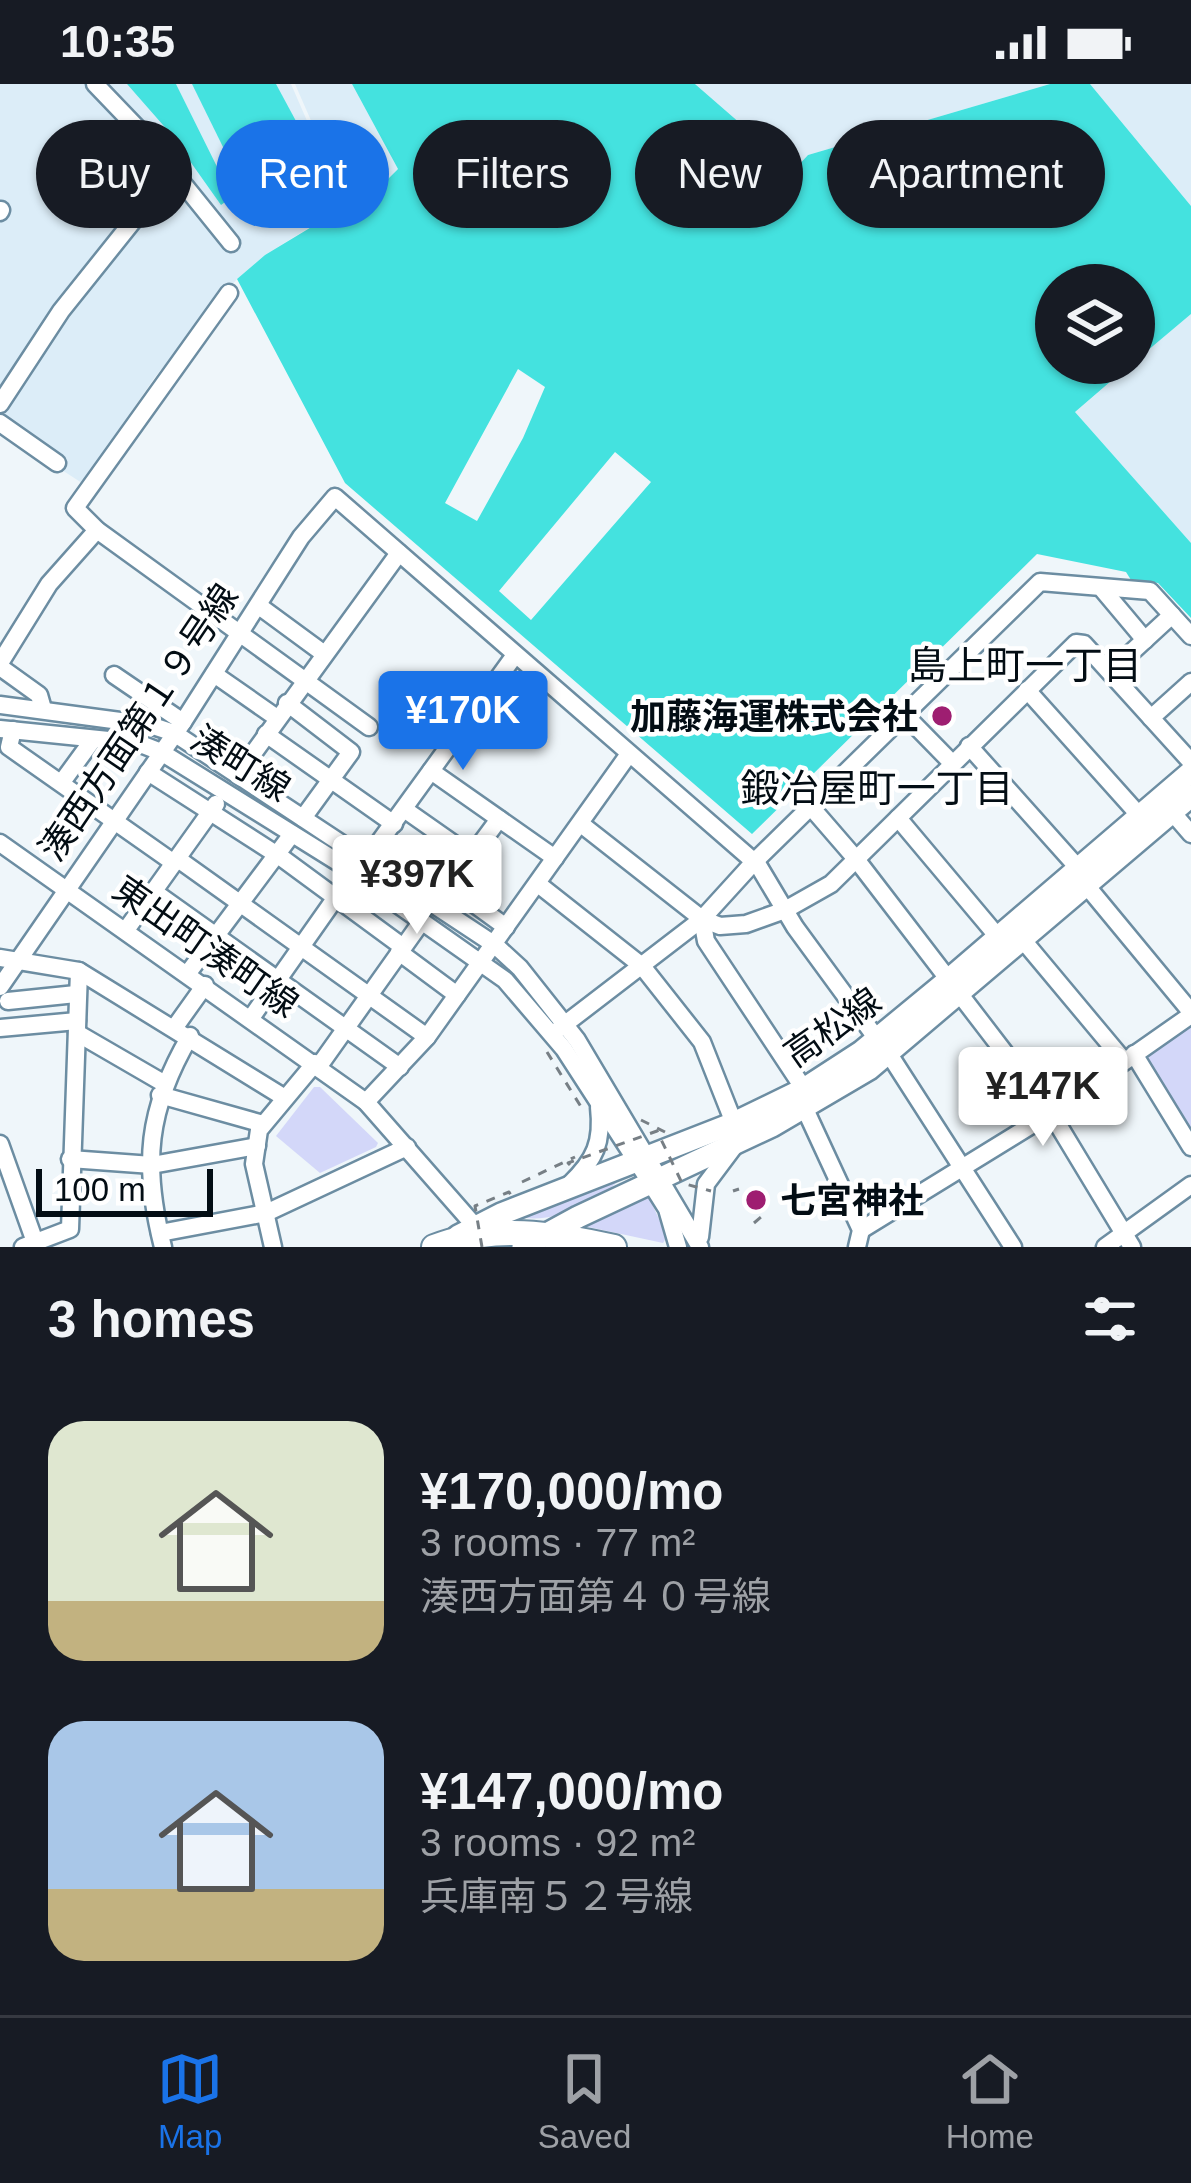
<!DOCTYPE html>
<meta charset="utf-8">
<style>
:root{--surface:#171b24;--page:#20242c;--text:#f1f3f6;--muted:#9ea1a6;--line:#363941;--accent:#1a73e8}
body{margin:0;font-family:Helvetica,"Noto Sans JP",sans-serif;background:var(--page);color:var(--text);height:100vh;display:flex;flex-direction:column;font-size:45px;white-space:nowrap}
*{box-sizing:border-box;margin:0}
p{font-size:39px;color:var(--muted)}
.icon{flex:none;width:66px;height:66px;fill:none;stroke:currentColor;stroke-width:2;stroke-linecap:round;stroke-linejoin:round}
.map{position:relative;height:1163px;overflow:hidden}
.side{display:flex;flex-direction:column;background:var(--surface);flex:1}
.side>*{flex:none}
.guide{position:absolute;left:36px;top:36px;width:1119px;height:108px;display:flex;gap:24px}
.fabs{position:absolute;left:1035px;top:180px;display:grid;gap:24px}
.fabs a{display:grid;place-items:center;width:120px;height:120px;border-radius:50%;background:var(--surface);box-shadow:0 3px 9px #0004;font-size:60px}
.scale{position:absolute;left:36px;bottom:30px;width:177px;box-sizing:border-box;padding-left:12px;border:6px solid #030d14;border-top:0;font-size:33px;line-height:42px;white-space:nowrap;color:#030d14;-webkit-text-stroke:9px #fff;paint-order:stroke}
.price{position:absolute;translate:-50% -102px;padding:0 27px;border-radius:12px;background:#fff;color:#222;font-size:39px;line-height:78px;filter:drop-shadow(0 3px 6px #0008)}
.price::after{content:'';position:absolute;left:50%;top:72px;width:36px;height:27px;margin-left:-18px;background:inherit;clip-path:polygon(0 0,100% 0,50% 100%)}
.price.current{background:var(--accent);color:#fff}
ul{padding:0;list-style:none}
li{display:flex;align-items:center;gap:36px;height:300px;padding:0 48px}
li span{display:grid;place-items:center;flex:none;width:336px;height:240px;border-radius:36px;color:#555}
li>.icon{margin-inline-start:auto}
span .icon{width:144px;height:144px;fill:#fffc;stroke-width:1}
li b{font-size:51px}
h2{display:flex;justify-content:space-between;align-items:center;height:144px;padding:0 48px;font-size:51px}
.tag{padding:0 42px;border-radius:54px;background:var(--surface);box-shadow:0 3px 9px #0004;font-size:42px;line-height:108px}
.tag.current{background:var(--accent);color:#fff}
.status{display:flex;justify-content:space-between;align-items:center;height:84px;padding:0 60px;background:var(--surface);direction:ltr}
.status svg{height:33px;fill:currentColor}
.dock{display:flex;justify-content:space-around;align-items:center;height:168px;border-top:3px solid var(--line);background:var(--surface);font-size:33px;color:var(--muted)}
.dock a{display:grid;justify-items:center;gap:6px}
.dock .current{color:var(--accent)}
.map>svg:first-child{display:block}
.built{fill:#dcedf8}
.green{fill:#d3d7f9}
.water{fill:#44e2df;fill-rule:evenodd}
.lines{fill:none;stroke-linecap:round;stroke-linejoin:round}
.minor-casing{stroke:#6c8da2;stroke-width:21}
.major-casing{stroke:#6c8da2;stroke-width:26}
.highway-casing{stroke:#6c8da2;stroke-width:28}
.path{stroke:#777f85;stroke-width:3;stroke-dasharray:9 9;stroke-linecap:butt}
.minor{stroke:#fff;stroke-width:16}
.major{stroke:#fff;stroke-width:21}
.highway{stroke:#fff;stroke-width:24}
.path-bridge{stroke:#777f85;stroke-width:3;stroke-dasharray:9 9;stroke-linecap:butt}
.poi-dot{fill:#9e1e71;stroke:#fff;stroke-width:4.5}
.labels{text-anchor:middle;stroke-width:9;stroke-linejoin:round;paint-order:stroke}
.poi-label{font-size:36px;font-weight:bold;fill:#030d14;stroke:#fff;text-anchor:end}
.street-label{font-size:36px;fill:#030d14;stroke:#fff}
.neighbourhood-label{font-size:39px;fill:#030d14;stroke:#fff}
</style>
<div class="status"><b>10:35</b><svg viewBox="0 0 49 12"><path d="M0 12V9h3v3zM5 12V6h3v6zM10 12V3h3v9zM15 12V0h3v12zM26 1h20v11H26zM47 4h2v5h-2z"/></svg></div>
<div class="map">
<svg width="1191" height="1163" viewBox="0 0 1191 1163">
<rect width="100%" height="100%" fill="#eff6fa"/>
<g class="built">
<path d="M0 0H127L231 113 176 0H291L331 92 334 89 295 0H352L398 85 386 98 358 111 351 102 327 119 323 135 265 171 237 195 155 293 82 399 0 346Z"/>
<path d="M695 0H1050L808 71 794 86Z"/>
<path d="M1090 0H1191V122Z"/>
<path d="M1191 230V459L1075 328Z"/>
</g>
<g class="green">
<path d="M1191 942V1053L1147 978 1150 970Z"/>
<path d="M314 1003H320L378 1059 376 1063 320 1089 276 1052Z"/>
<path d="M622 1092C601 1120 549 1142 516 1132Z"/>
<path d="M649 1113 667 1153 663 1159 584 1142Z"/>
</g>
<g class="water">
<path d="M127 0H176L232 113 221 121 170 49Z"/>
<path d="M192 0H276L324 89C309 116 284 129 253 124Z"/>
<path d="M352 0H695L794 86 808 71 1050 0H1090L1191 122V230L1134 278V201H1056V279H1132L1075 328 1191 459V534L1158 499 1131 496 1126 488 1037 470 752 750 345 399 237 195 265 171 323 136 327 119 352 101 359 110 385 98 398 85ZM518 285 545 303 523 354 477 437 445 419ZM615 368 651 398 531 536 499 507Z"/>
</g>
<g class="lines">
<defs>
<g id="minor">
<path d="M95 0 143 50 231 159"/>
<path d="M0 128 1 126"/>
<path d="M229 209 75 424 97 446 369 643"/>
<path d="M0 320 61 227 173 87"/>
<path d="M0 339 57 379"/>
<path d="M1103 506 1145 556"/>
<path d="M259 522 323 569"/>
<path d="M0 579 49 500 97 446"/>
<path d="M0 583 39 611 43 625"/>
<path d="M1110 588 1172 531"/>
<path d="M214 590 277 634"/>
<path d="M114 591 183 638"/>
<path d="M1027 606 1139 731"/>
<path d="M287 619 351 668 303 734"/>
<path d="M0 621 150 641 174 649 495 861 520 884 577 956 700 1163"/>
<path d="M905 631 952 679"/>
<path d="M1151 634 1191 598"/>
<path d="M0 645 138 659 161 668 336 777 505 896 564 965 650 1098 667 1125 678 1163"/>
<path d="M13 646 9 663 174 779"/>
<path d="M266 650 394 740"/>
<path d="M969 662 1079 785"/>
<path d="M431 687 555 774"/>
<path d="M148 688 282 774 403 863"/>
<path d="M239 689 399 469"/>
<path d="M62 698 92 657"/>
<path d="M811 723 856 775 1051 1029 1132 1163"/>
<path d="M404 725 471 772"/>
<path d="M1172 728 1191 750"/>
<path d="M898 734 998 853"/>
<path d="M581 740 702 835 720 842 746 840 785 826 831 800 1076 559 1084 560 1191 678"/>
<path d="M0 759 366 1018 481 1149"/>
<path d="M178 775 427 953"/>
<path d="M367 775 515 571"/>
<path d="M538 800 642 882 702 958 734 1039"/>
<path d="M448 801 506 843"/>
<path d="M1086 801 1191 928"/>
<path d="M153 807 400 983"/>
<path d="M436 820 499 735"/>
<path d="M702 835 706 857 804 1005"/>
<path d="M126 846 216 720"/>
<path d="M1022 855 1124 977"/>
<path d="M399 868 457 911"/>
<path d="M0 874 79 887 285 1014"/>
<path d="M188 889 292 750"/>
<path d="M0 903 183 638 301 453 335 413 758 781 795 843 877 955"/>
<path d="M8 917 76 910"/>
<path d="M251 934 353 789"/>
<path d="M175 943 205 901"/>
<path d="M0 944 77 937"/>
<path d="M560 944 702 835 753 779 1040 498 1150 507 1191 552"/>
<path d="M77 949 165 1000"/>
<path d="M889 970 1013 1163"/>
<path d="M1134 970 1191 1063"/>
<path d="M319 982 422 837"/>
<path d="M160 1011 263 1040"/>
<path d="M366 1018 427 953 629 670"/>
<path d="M805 1025 861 1146 857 1163"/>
<path d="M0 1060 35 1158"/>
<path d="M70 1075 152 1081 257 1062"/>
<path d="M570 1100C595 1076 603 1058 599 1023"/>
<path d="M861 1146 1051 1029 1191 931"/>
<path d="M160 1149 266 1129 407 1063"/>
<path d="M700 1153 706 1100 733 1064"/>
<path d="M23 1163 70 1145 79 887"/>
<path d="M163 1163C142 1081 147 1025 190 952"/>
<path d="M273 1163 254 1080 259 1046 315 979"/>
<path d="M1105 1163 1191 1101"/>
</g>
<g id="major">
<path d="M458 1152 501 1130 734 1039 804 1005 861 968 947 897 1191 688"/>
<path d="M523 1163 578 1133 772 1042 869 985 1191 712"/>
</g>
<path id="highway" d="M434 1163C494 1140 553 1149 614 1163"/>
</defs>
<use href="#minor" class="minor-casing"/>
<use href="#major" class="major-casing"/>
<use href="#highway" class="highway-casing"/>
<g class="path">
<path d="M547 968 583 1026"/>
<path d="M641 1036 665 1048"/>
<path d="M522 1098 575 1073"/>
<path d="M733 1107 739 1105"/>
<path d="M754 1139 761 1133"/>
</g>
<use href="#minor" class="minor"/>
<use href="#major" class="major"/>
<use href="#highway" class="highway"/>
<g class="path-bridge">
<path d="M570 1081 568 1079 657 1047 682 1099 711 1107"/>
<path d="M482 1163 475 1122 509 1108 512 1113"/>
</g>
</g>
<g class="poi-dot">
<circle cx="942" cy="632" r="12"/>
<circle cx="756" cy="1116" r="12"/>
</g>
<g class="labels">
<g class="poi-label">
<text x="918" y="645">加藤海運株式会社</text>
<text x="780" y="1129" text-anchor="start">七宮神社</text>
</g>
<g class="street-label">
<text transform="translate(138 638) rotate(-56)" y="13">湊西方面第１９号線</text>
<text transform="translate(241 679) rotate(32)" y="13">湊町線</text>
<text transform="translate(206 862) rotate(35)" y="13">東出町湊町線</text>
<text transform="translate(832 943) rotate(-35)" y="13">高松線</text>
</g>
<g class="neighbourhood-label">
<text x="1025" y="595">島上町一丁目</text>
<text x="877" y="718">鍛冶屋町一丁目</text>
</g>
</g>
</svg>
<div class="fabs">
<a><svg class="icon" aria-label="layers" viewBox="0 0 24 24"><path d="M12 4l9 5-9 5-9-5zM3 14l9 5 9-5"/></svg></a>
</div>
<div class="scale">100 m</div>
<b class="price current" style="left:463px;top:689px">¥170K</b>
<b class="price" style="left:417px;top:853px">¥397K</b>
<b class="price" style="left:1043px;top:1065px">¥147K</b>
<div class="guide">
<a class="tag">Buy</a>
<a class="tag current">Rent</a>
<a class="tag">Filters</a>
<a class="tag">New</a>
<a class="tag">Apartment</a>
</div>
</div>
<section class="side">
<h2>3 homes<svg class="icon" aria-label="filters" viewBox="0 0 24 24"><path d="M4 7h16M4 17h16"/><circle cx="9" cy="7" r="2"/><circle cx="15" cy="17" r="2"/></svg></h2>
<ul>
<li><span style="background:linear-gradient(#dfe7d0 75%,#c2b280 0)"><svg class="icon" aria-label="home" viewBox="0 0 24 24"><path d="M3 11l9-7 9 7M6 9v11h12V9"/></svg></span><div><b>¥170,000/mo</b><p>3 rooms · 77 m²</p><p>湊西方面第４０号線</p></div></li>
<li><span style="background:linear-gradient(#a9c7e8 70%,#c2b280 0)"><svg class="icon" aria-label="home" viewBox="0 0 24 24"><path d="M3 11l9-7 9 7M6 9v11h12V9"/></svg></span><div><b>¥147,000/mo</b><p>3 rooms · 92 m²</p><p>兵庫南５２号線</p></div></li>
</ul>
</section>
<nav class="dock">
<a class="current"><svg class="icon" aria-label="map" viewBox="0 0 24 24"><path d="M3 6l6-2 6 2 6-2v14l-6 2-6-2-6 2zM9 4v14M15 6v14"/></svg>Map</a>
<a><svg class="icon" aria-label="saved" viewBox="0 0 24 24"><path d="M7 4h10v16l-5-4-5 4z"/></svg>Saved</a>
<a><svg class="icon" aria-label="home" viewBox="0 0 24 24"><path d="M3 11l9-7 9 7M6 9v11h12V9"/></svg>Home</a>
</nav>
